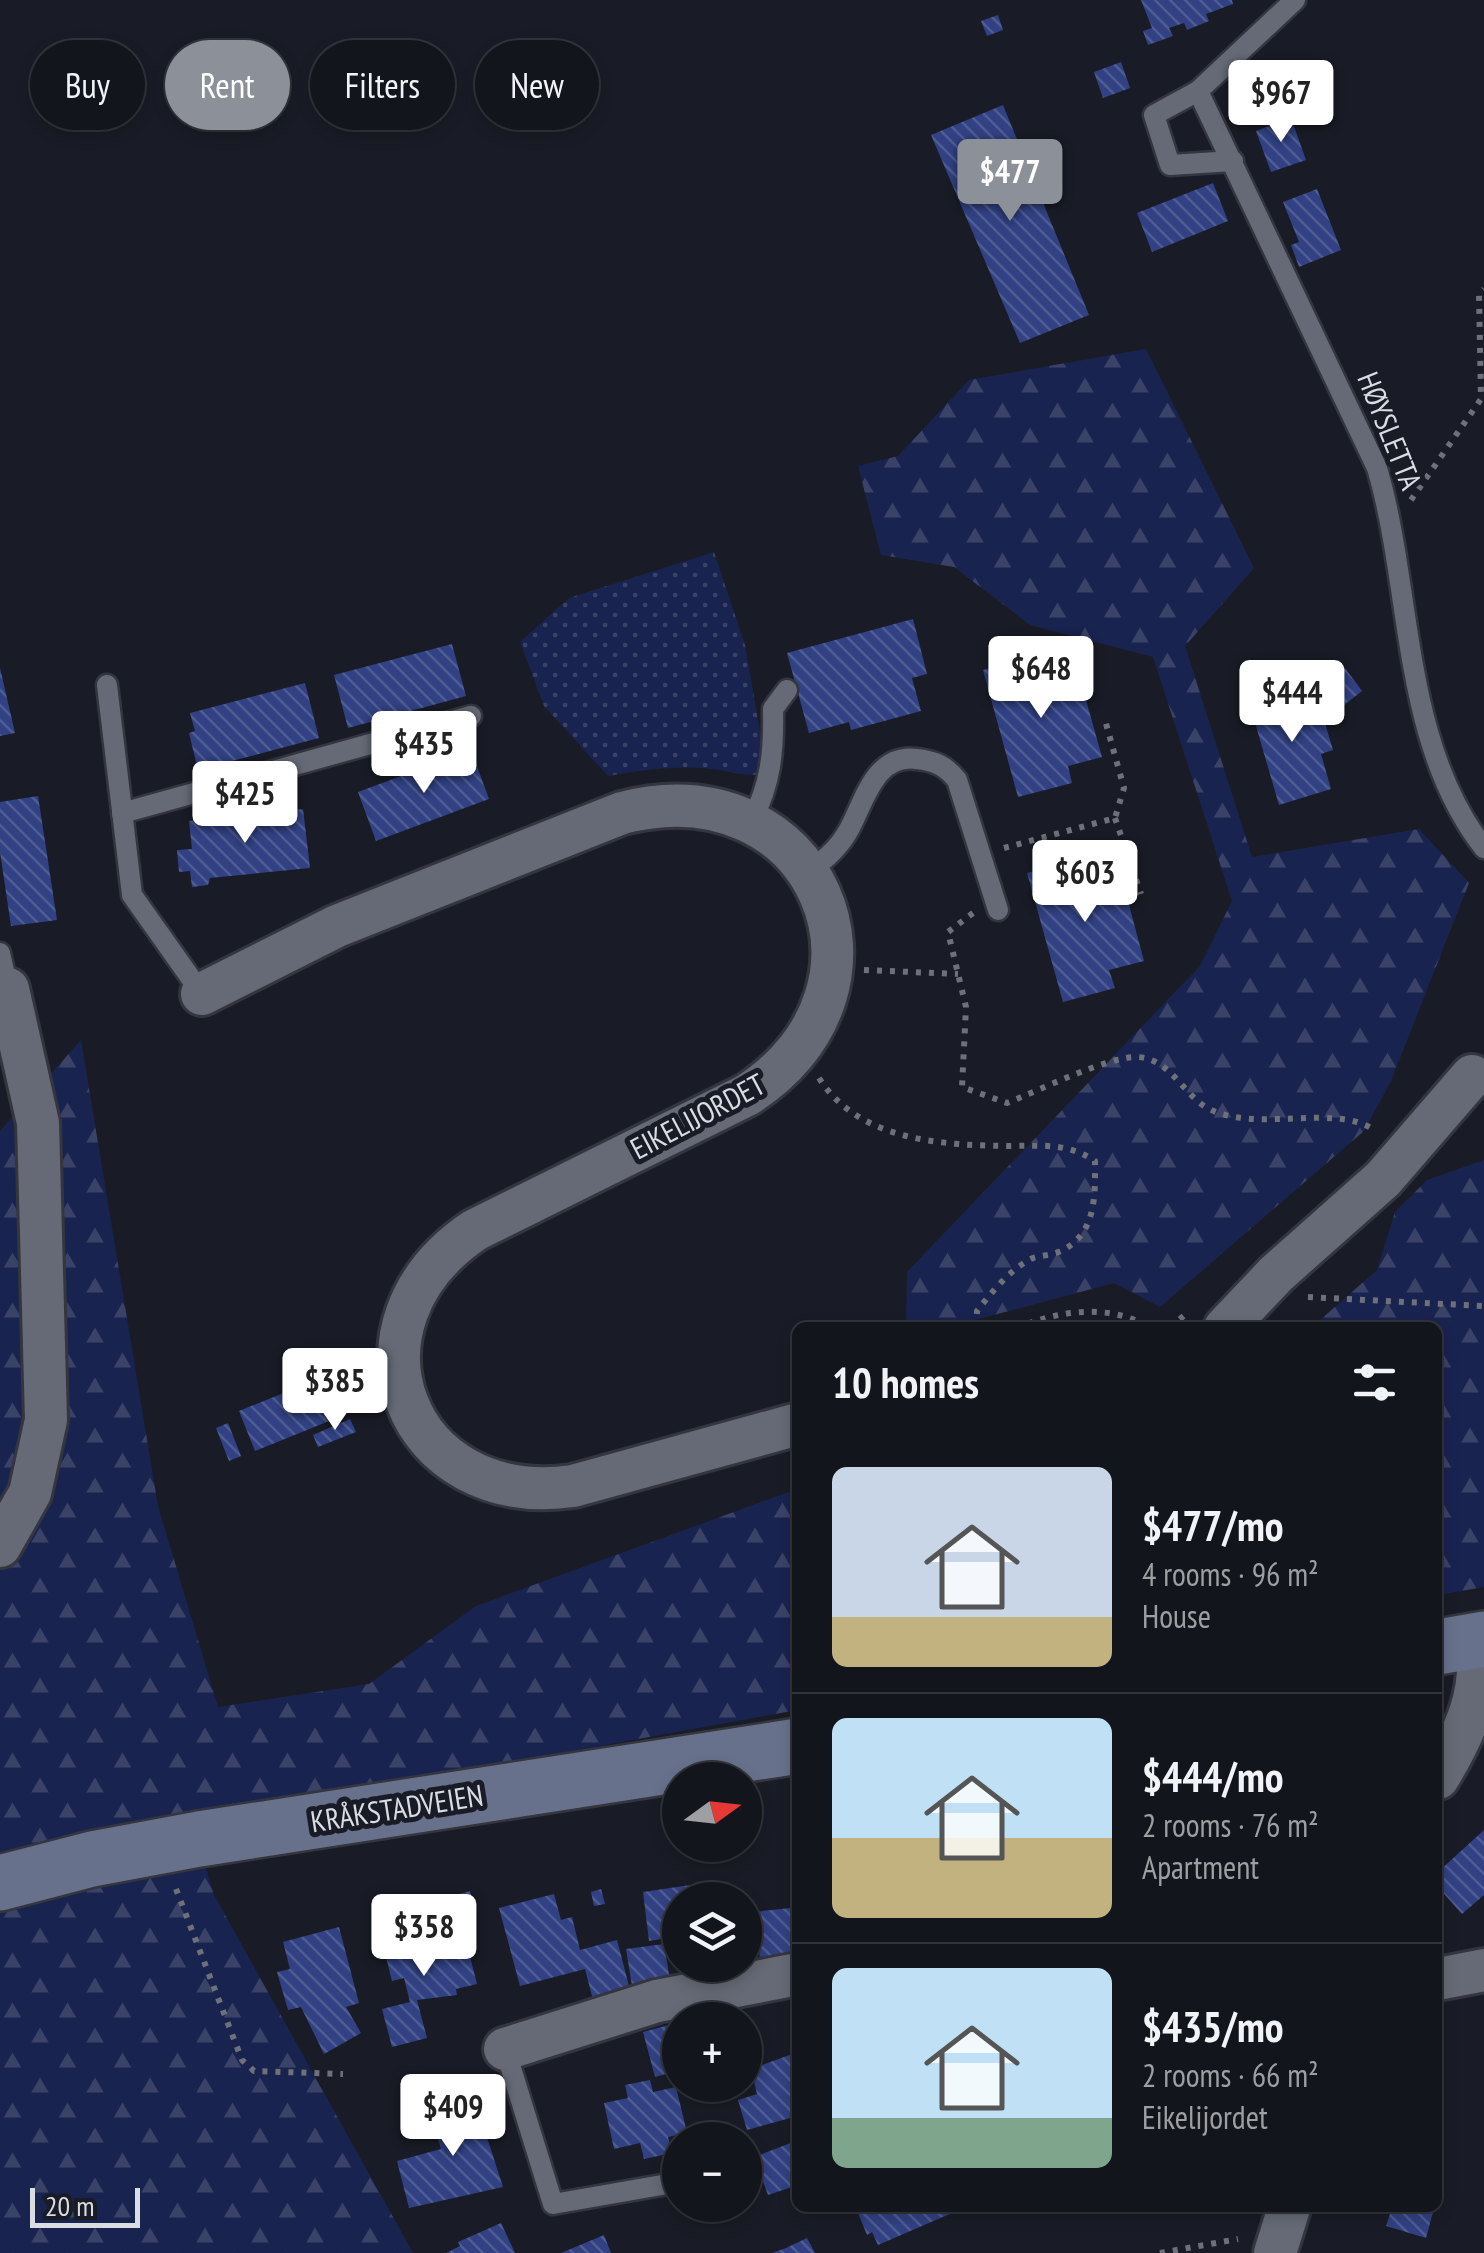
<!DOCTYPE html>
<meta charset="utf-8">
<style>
:root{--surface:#13151c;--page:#202229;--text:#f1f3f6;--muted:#9d9fa3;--line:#32343b;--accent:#8c9099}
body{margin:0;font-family:"PT Sans Narrow",sans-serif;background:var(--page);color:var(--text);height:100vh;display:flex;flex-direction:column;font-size:38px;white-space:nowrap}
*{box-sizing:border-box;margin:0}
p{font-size:32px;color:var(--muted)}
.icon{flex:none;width:55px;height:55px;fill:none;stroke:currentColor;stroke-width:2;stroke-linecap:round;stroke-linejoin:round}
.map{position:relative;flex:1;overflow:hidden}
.side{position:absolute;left:792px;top:1322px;width:650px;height:890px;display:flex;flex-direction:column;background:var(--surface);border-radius:15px;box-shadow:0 5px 15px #0003,0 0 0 2px var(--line)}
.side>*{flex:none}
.banner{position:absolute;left:30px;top:40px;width:612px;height:90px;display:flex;gap:20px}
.needle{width:65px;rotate:75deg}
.tools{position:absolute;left:662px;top:1762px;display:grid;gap:20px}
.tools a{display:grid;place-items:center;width:100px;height:100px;border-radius:50%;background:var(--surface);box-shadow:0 5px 15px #0003,0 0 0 2px var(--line);font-size:50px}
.scale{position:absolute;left:30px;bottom:25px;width:110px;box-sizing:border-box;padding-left:10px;border:5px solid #dadce3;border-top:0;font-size:28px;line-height:35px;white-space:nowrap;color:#dadce3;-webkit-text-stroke:8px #191c26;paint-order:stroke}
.price{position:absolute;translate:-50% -85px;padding:0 22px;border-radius:10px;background:#fff;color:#222;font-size:32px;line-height:65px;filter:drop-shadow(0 2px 5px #0008)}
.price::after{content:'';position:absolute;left:50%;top:60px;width:30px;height:22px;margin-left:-15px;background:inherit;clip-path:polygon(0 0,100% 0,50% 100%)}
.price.current{background:var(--accent);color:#fff}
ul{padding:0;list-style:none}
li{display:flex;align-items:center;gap:30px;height:250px;padding:0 40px}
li+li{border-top:2px solid var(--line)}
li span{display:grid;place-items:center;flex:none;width:280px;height:200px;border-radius:15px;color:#555}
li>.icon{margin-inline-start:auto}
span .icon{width:120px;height:120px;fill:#fffc;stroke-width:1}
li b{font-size:42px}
h2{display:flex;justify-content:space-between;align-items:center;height:120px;padding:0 40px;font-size:42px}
.tag{padding:0 35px;border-radius:45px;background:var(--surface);box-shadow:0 5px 15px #0003,0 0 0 2px var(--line);font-size:35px;line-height:90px}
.tag.current{background:var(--accent);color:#fff}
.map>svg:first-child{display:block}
.forest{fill:url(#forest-firs)}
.park{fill:url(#park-dots)}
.building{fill:url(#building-back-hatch)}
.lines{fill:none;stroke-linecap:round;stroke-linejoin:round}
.service-casing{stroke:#34353e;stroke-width:25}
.minor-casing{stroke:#34353e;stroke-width:48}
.secondary-casing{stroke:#34353e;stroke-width:60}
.path{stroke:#6e717a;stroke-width:6;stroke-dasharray:5 8;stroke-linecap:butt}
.service{stroke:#656a76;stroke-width:20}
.minor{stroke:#656a76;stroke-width:42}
.secondary{stroke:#68718c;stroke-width:55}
.labels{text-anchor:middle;stroke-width:10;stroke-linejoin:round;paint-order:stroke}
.street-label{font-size:30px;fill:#dadce3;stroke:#191c26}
</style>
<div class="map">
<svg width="1484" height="2253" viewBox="0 0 1484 2253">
<defs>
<pattern id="forest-firs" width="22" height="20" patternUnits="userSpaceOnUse" patternTransform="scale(2.5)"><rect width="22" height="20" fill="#19234f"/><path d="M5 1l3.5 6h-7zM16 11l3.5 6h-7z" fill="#3a4268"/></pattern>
<pattern id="park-dots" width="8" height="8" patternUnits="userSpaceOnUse" patternTransform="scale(2.5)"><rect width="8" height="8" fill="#19234f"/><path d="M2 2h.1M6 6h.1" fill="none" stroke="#3a4268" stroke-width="1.8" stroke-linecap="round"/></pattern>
<pattern id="building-back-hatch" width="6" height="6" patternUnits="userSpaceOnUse" patternTransform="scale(2.5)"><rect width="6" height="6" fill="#314183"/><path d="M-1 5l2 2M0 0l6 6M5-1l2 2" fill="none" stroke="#4e5c94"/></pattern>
</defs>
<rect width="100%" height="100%" fill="#191c26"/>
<g class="forest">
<path d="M1146 349 1254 568 1185 646 1252 857 1419 829 1469 883 1391 1081 1364 1131 1160 1307 1114 1283 949 1327H906L907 1272 1200 966 1232 901 1153 657 1030 625 954 567 881 555 858 466 898 456 969 380Z"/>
<path d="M81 1040 158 1506 218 1707 369 1684 476 1606 797 1489V1710L200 1819 203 1859 214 1895 413 2253H0V1131Z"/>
<path d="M1484 1160V1587L1438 1595V1328L1312 1327 1377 1270 1395 1212 1427 1180Z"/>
</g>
<path class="park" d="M714 552 745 645 767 772C745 779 734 771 712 769 678 765 642 770 608 776L544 706 520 642 569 598Z"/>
<g class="building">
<path d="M1141 0H1232L1233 4 1206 14 1209 21 1187 30 1184 23 1169 28 1173 36 1148 45 1143 31 1152 28Z"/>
<path d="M998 15 1003 30 987 36 981 21Z"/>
<path d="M1121 62 1130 88 1103 98 1094 72Z"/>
<path d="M1003 105 1089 315 1020 343 931 135Z"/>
<path d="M1291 118 1306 160 1271 172 1256 131Z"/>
<path d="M1213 183 1228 221 1152 252 1137 213Z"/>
<path d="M1317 189 1341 250 1299 267 1291 245 1299 242 1283 202Z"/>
<path d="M913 619 927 674 912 678 921 711 851 730 849 722 809 733 787 653Z"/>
<path d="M452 644 466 696 348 728 334 675Z"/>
<path d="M1063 648 1074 688 1082 686 1102 757 1068 766 1072 783 1018 797 983 670Z"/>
<path d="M1339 660 1362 691 1329 717 1305 686Z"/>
<path d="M0 668 15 733 0 736Z"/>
<path d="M305 683 319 738 198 770 189 733 195 731 190 713Z"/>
<path d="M1300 687 1311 724 1324 720 1333 750 1321 754 1331 789 1279 805 1249 702Z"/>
<path d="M471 750 489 799 376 841 358 792Z"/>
<path d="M38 796 57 920 11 926 0 852V802Z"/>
<path d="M303 809 310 868 210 878 208 885 192 887 190 871 179 872 177 850 192 849 189 821Z"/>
<path d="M1106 852 1117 892 1125 890 1144 961 1109 970 1115 988 1063 1002 1027 873Z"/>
<path d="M328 1375 344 1415 255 1451 239 1411Z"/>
<path d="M350 1419 356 1432 318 1447 313 1435Z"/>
<path d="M228 1423 241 1456 229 1461 216 1428Z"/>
<path d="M1484 1830V1895L1462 1914 1438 1887V1872Z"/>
<path d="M711 1882 714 1900H680V1943L673 1944 672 1937 649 1941 643 1892Z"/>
<path d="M601 1889 605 1904 594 1906 591 1892Z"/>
<path d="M470 1891 474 1906 455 1910 451 1896Z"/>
<path d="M554 1894 561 1920 572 1917 580 1950 617 1940 630 1990 593 2000 585 1969 520 1986 499 1908Z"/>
<path d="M790 1908 796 1955 760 1959 754 1912Z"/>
<path d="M339 1927 359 2003 346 2007 361 2033 324 2054 301 2007 288 2010 277 1972 290 1969 283 1942Z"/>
<path d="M409 1930 413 1946 464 1933 477 1984 456 1989 457 1995 417 2000 427 2038 392 2047 382 2009 410 2002 404 1978 392 1981 381 1937Z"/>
<path d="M664 1944 670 1980 632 1986 626 1949Z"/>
<path d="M680 2022V2070L655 2077 643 2032Z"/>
<path d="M795 2053 798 2122 792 2124 790 2118 747 2130 738 2100 757 2094 751 2069Z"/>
<path d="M650 2080 653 2092 676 2087 687 2133 668 2137 672 2153 644 2159 640 2143 614 2149 604 2103 628 2098 625 2085Z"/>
<path d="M473 2094 503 2187 409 2208 397 2161 441 2149 438 2139 446 2137 438 2103Z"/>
<path d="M796 2141 798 2185 768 2195 754 2157Z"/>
<path d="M856 2208H950L952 2213 878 2245 872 2232 867 2235Z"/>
<path d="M1392 2208 1433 2212 1426 2238 1386 2226Z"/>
<path d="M501 2223 515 2253H446L460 2246 458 2242Z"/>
<path d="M604 2235 611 2253H561Z"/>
<path d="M807 2238 815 2253H772L786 2248Z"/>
</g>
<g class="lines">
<defs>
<g id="service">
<path d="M1198 91 1377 468C1413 591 1401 742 1484 848"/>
<path d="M1233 161 1170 165 1154 115 1198 91 1295 0"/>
<path d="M107 685 132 895 202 994"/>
<path d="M122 813 471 716"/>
<path d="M751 822C771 784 774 751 773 709L787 690"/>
<path d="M808 872C823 861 837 850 847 833 864 805 873 753 917 759 935 761 946 766 957 780L998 910"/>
<path d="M0 953 8 989 2 990"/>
<path d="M505 2049 553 2204 679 2182"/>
</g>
<g id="minor">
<path d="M202 994 337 926 622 813C816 763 914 986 747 1095L475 1230C333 1325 404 1510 573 1486L798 1424"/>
<path d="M1225 1328 1276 1274 1383 1179 1472 1076"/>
<path d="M0 1546 30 1493 46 1420 38 1123 8 989"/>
<path d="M1438 1778C1465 1734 1484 1692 1477 1640"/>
<path d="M1438 1979 1484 1970"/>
<path d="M505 2049 657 2001 798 1974"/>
<path d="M1275 2253 1289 2208"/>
</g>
<g id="secondary">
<path d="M1438 1647 1484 1639"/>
<path d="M0 1883 92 1859 199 1839 798 1746"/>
</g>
</defs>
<use href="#service" class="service-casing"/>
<use href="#minor" class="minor-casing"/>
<use href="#secondary" class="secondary-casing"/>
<g class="path">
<path d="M1411 500 1481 399 1479 294 1484 289"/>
<path d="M1115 818 1141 894"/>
<path d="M1004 848 1115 818 1124 788 1105 720"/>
<path d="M973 913 948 932 966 1007 962 1087 1007 1103C1038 1091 1106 1057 1137 1057 1168 1058 1182 1091 1204 1106 1252 1136 1334 1101 1376 1131"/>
<path d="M864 970 958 974"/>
<path d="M819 1078C858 1140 939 1145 1007 1146 1040 1146 1066 1142 1095 1161 1095 1194 1097 1232 1063 1250 1054 1255 1043 1255 1033 1258 1011 1268 991 1293 977 1311L976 1328"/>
<path d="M1308 1297 1484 1306"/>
<path d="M1016 1328C1062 1310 1107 1303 1152 1328"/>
<path d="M1170 1328 1188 1312"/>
<path d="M176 1889 242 2060 254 2071 343 2074"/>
<path d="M1160 2253 1238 2239"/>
</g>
<use href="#service" class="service"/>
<use href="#minor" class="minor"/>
<use href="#secondary" class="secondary"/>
</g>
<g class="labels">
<g class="street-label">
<text transform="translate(1389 431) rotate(68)" y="10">HØYSLETTA</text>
<text transform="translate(698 1117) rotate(-28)" y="10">EIKELIJORDET</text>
<text transform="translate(397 1809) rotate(-9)" y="10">KRÅKSTADVEIEN</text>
</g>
</g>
</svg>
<div class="tools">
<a><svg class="needle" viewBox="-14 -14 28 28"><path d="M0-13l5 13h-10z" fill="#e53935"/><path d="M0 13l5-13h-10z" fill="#9d9fa3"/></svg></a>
<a><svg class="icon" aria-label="layers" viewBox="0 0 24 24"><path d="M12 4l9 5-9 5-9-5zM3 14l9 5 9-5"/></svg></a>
<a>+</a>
<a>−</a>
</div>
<div class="scale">20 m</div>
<b class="price" style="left:1281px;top:145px">$967</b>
<b class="price current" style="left:1010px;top:224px">$477</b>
<b class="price" style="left:1041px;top:721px">$648</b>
<b class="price" style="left:1292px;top:745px">$444</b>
<b class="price" style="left:424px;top:796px">$435</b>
<b class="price" style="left:245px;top:846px">$425</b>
<b class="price" style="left:1085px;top:925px">$603</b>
<b class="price" style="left:335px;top:1433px">$385</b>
<b class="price" style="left:424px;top:1979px">$358</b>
<b class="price" style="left:453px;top:2159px">$409</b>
<div class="banner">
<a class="tag">Buy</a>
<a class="tag current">Rent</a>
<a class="tag">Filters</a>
<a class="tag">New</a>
</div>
<section class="side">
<h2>10 homes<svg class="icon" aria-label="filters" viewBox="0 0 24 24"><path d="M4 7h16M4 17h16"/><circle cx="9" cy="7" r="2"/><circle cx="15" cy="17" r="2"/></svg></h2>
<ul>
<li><span style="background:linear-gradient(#c9d6e8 75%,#c2b280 0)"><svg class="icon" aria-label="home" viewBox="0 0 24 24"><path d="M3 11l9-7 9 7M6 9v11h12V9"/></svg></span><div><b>$477/mo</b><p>4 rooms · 96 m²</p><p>House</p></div></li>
<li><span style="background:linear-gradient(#bfe0f5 60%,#c2b280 0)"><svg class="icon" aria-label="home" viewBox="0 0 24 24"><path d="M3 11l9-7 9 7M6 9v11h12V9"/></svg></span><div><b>$444/mo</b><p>2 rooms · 76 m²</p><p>Apartment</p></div></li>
<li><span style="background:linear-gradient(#bfe0f5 75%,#7fa58c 0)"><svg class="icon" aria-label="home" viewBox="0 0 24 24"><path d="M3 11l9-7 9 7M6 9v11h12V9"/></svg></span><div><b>$435/mo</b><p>2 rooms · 66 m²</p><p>Eikelijordet</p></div></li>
</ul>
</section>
</div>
